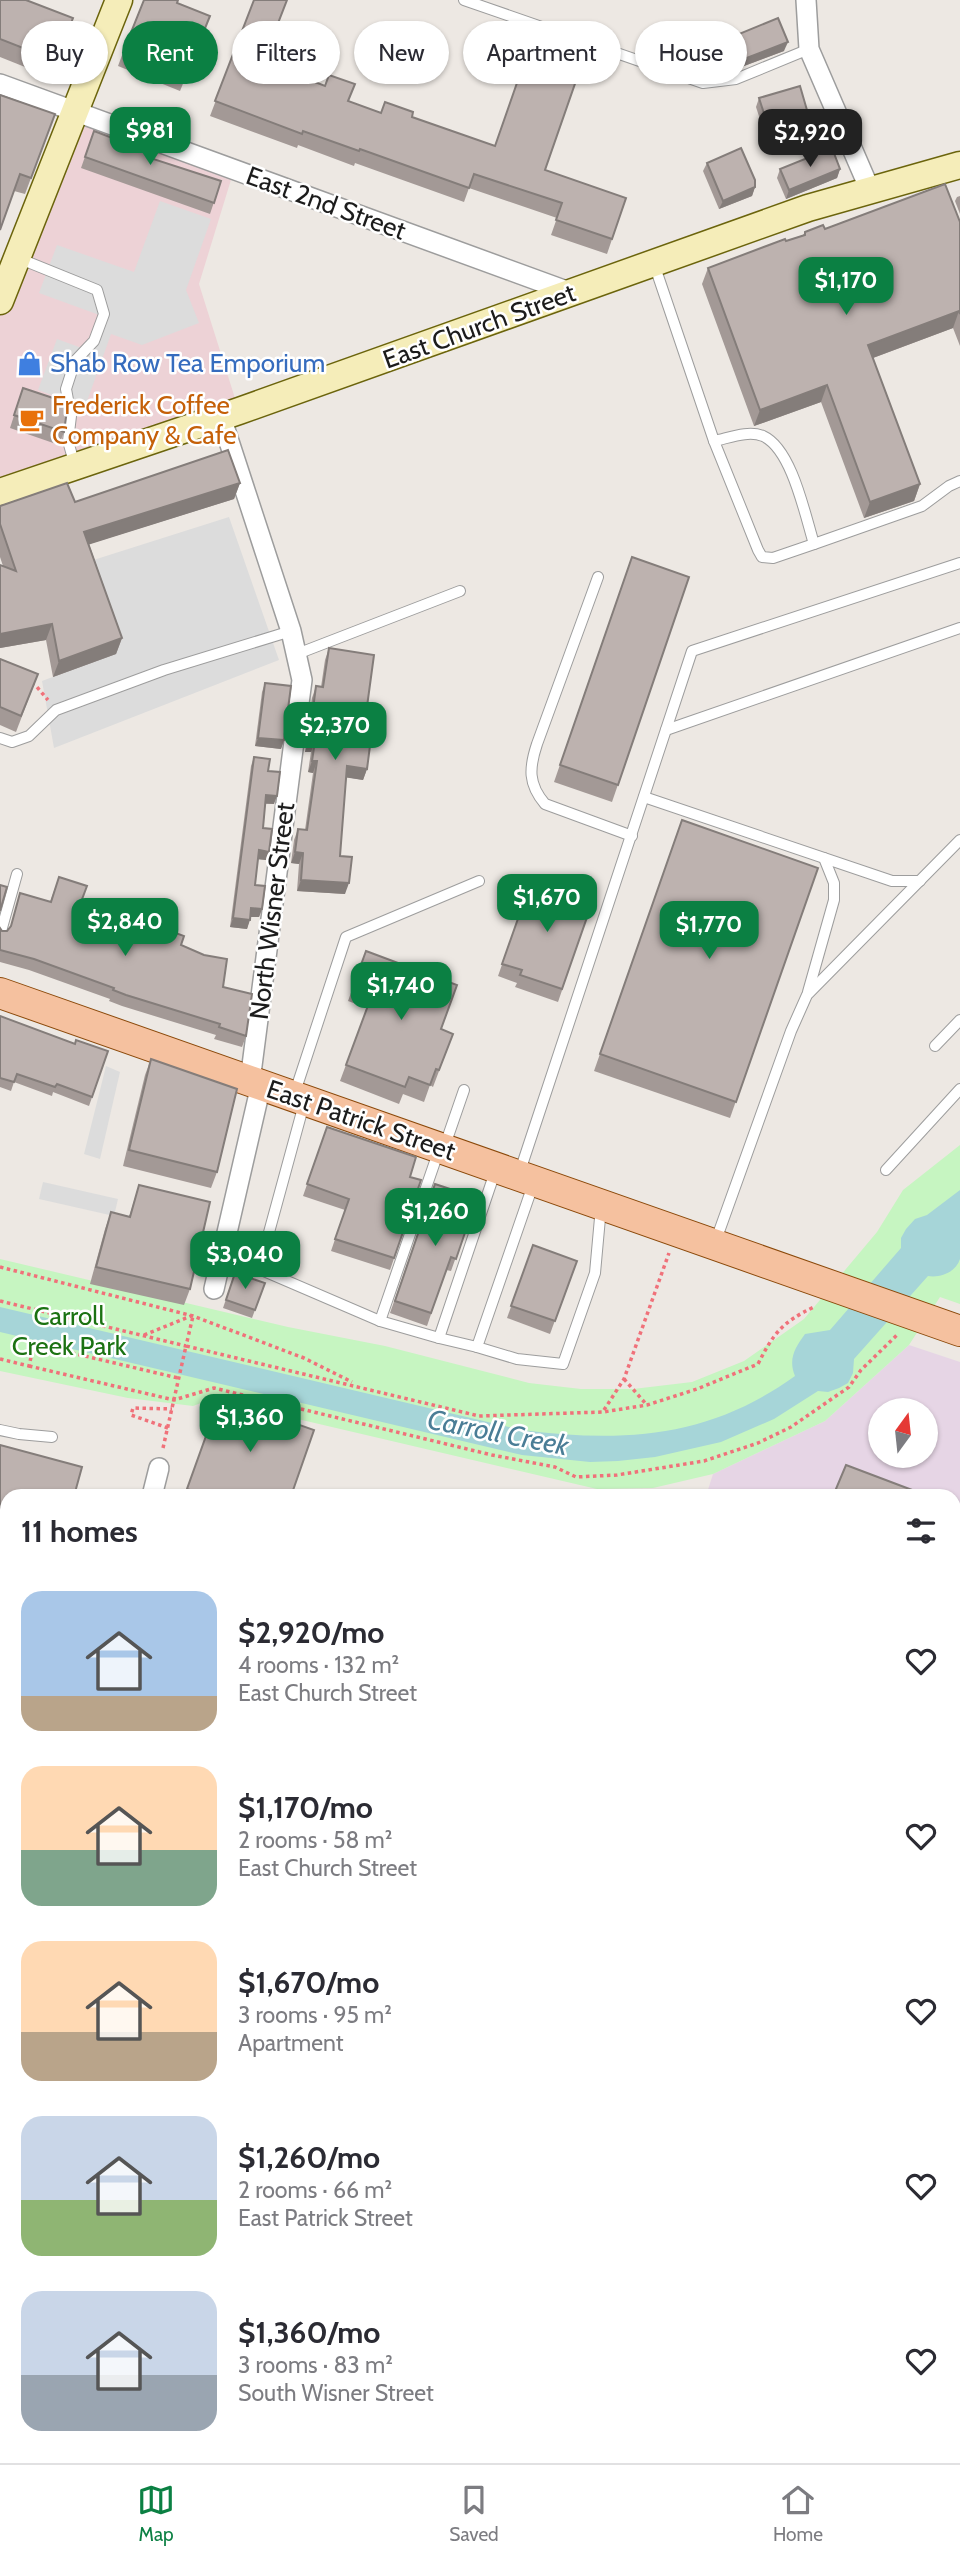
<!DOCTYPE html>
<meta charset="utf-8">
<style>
:root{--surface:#fff;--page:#f7f7f7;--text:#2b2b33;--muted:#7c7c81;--line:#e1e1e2;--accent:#0b8043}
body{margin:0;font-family:Cabin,sans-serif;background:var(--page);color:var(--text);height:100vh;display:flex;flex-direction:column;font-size:26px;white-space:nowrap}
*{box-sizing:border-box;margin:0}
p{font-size:23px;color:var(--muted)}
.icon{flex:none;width:38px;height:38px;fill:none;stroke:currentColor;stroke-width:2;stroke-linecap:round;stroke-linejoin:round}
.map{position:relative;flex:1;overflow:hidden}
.details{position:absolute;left:0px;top:1489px;width:961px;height:975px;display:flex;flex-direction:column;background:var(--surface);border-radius:21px 21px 0 0;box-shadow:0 2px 5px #0004}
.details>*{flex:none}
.hud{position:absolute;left:21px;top:21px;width:919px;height:63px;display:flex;gap:14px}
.needle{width:46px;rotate:15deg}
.fabs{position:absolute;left:868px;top:1398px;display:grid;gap:14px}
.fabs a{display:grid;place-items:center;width:70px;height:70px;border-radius:50%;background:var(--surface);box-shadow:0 2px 5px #0004;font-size:35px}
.price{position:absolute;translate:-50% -60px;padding:0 16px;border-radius:14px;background:var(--accent);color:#fff;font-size:23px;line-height:46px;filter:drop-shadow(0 2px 4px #0008)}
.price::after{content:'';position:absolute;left:50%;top:42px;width:21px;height:16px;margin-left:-10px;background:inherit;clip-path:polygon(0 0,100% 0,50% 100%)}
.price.current{background:#222;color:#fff}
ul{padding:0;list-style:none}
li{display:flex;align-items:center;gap:21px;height:175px;padding:0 21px}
li span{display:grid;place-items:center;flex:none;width:196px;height:140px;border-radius:21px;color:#555}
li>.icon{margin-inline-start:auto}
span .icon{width:84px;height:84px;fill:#fffc;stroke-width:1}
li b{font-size:30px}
h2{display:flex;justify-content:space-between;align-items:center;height:84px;padding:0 21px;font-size:30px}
.chip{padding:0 24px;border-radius:32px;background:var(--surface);box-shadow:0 2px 5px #0004;font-size:24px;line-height:63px}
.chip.current{background:var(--accent);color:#fff}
.tab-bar{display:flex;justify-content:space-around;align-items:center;height:98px;border-top:2px solid var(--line);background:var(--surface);font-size:19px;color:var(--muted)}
.tab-bar a{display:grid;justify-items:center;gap:4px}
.tab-bar .current{color:var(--accent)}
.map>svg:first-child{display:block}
.residential{fill:#dad9d9}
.commercial{fill:#edd2d6}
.industrial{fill:#e6d5e5;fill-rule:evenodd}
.park{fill:#c6f5c1}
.parking{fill:#dcdcdc}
.water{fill:#a6d5d8}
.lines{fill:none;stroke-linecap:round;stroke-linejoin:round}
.service-casing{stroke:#9d9d9d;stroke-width:12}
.minor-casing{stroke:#9d9d9d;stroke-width:22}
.secondary-casing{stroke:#6b640c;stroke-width:29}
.primary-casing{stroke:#8b490a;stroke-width:32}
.path{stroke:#f0717a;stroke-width:3.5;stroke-dasharray:3.5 3.5;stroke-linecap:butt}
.service{stroke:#fff;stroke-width:10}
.minor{stroke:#fff;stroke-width:19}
.secondary{stroke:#f5edb9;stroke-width:26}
.primary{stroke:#f5c19f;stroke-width:30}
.rail-casing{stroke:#6a6a6a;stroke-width:8}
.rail{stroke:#fff;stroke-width:5;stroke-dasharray:16;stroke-linecap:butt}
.wall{fill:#a39996}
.shaded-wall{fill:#847d7a}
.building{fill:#bdb2af;stroke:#847d7a;stroke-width:2}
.labels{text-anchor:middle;stroke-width:5;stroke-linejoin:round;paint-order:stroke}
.street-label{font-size:26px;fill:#1c1c1c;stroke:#fff}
.shop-label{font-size:26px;fill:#366cbe;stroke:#fff;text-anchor:start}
.food-label{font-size:26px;fill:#c56008;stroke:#fff;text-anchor:start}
.park-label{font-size:26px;fill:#1b7212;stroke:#fff}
.water-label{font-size:28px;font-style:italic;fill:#4a7d96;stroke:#fff}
</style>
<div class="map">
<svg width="960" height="2463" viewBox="0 0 960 2463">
<rect width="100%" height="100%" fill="#ede8e3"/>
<path class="residential" d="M960 1953V2463H819L823 2457H954V1958Z"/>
<path class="commercial" d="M75 112 234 170 199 284 239 411 0 492V301Z"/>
<path class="industrial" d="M909 1345 960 1362V1786L954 1785V1496H706L713 1474 825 1421ZM880 1410H926V1456H880Z"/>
<g class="park">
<path d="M960 1145V1304L940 1297 909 1345 825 1421 713 1474 653 1488 597 1489 212 1399 193 1406 128 1398 0 1371V1259L288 1327 385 1346 529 1383 581 1389H633L692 1382 744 1361 804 1319 877 1232 903 1190Z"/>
<path d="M497 2457H823L819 2463H503Z"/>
</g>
<g class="parking">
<path d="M160 201 211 219 186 290 199 323 142 345 111 334 85 407 38 390 57 339 90 351 102 316 39 293 57 245 134 272Z"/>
<path d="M229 517 279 660 54 748 42 681 116 653 84 563Z"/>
<path d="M106 1066 120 1072 100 1159 84 1154Z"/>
<path d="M43 1182 118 1199 114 1216 39 1199Z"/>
</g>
<path class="water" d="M960 1190C960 1205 960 1246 960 1259 956 1272 941 1278 928 1276L854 1359 853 1373 848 1383 839 1388 828 1392 818 1391 774 1419 721 1442 655 1457 618 1461 590 1462 522 1455 0 1332V1307L522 1430C624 1443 709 1438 795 1376 788 1359 795 1348 805 1334L830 1330 901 1248V1238L906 1229 915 1219 927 1215Z"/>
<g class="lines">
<defs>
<g id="service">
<path d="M464 0 703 83 736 79 809 49"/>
<path d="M18 258 97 290 104 314 94 341 75 361 66 389 71 416 68 441 75 466"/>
<path d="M654 264 714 441 758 550 762 557 773 558 814 544"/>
<path d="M714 441C729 438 748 430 763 436 792 449 805 515 814 544L922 506 949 486 960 481"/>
<path d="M598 577 537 744C529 768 528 784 545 804L632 836"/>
<path d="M297 654 460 591"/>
<path d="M666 730 960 628"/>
<path d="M0 738 12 742 29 736 56 710 164 670 291 631"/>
<path d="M644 797 892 881H920"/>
<path d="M0 935 17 874"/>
<path d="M808 992 834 900V883L824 858"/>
<path d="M935 1046 960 1020"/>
<path d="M295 1092 346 937 479 881"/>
<path d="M445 1145 464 1090"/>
<path d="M439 1150 380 1321 439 1338 495 1172"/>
<path d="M886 1170 960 1089"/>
<path d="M519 1174 692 651 960 563"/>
<path d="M533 1185 477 1347 517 1359 563 1364 595 1273 601 1207"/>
<path d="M716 1240 791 1031 807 995 960 840"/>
<path d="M221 1259 259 1269 304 1104"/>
<path d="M259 1269 380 1321"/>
<path d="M439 1338 477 1347"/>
<path d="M0 1430 19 1434 52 1437"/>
<path d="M0 2260 7 2261"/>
<path d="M0 2391 7 2390"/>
</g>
<g id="minor">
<path d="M806 0 809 49 870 190"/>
<path d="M0 84 572 293"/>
<path d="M221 417 291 631 302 680 250 1081"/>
<path d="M214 1289 261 1085"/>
<path d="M152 1496 159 1468"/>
<path d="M0 1712 7 1714"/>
<path d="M954 1820H960"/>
<path d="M954 2007 960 2004"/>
<path d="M0 2086 7 2059"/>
</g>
<g id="secondary">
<path d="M0 301 119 0"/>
<path d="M0 492 239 411 808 208 960 165"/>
</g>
<path id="primary" d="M0 993 960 1331"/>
</defs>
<use href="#service" class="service-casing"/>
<use href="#minor" class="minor-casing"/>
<use href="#secondary" class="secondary-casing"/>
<use href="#primary" class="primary-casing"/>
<g class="path">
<path d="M31 684 36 686 48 700"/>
<path d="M0 1267 193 1316 304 1358 352 1382"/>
<path d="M0 1301 186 1346 193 1316"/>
<path d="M144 1335 191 1316"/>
<path d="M0 1359 29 1366 34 1344 178 1378"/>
<path d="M29 1366 174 1400 214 1388 492 1455 555 1467 576 1477 617 1475 704 1461 758 1443 791 1427 849 1387 861 1370 898 1334"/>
<path d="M624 1379 646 1404"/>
<path d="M604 1410 624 1379 669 1253"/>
<path d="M168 1428 131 1415 133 1408 172 1409"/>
<path d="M163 1448 186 1346 479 1416 603 1412 647 1405 697 1389 758 1364C773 1334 782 1322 814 1307"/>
<path d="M954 2039 960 2030"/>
<path d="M954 2144 960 2147"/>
<path d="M954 2280 960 2287"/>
<path d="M954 2407 960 2414"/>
<path d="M804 2463 807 2457"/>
</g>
<use href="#service" class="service"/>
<use href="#minor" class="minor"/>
<use href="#secondary" class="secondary"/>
<use href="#primary" class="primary"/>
<defs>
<g id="rail">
<path d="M0 2099 7 2104"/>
<path d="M449 2457 456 2463"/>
</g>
</defs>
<use href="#rail" class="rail-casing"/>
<use href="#rail" class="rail"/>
</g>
<g class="wall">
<path d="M0 0 73 18 50 77 0 57Z"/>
<path d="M254 0 263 63 348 101 381 113 412 117 545 170 626 198 607 254 551 235 557 218 469 188 464 202 355 163 354 166 298 145 297 148 210 116Z"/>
<path d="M204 32 180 91 118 66 124 50Z"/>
<path d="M722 41 784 51 728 72 719 50Z"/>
<path d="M0 95 55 114 25 194 14 191Z"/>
<path d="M759 98 806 126 766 138 756 107Z"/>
<path d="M94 131 150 158 221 181 210 214 81 168Z"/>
<path d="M707 163 755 187 752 196 719 209 703 171Z"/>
<path d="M780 169H840L837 178 786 199 777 178Z"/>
<path d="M960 196V214L955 201 957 197Z"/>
<path d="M960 222V346L953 328 873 358 920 484 914 501 864 518 821 402 754 426 702 284 708 268 803 235 805 232 825 229Z"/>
<path d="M23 388 64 432 59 445 10 428Z"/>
<path d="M240 483 234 499 89 544 122 638 116 654 53 677 46 640 0 648V565L3 566 0 557V506L75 502Z"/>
<path d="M632 557 689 577 612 802 554 782Z"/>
<path d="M329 648 363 736 367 769 363 780 346 777 340 856 345 894 297 891 299 864 291 863 294 840 298 829 305 830 313 773 308 772 311 752H305L312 698 316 686 321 687 325 660Z"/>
<path d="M0 659 38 674 16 732 0 725Z"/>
<path d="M265 683 284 740 281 749 255 746 262 692Z"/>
<path d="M254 757 268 771 274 804H265L263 828 266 860 258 859 255 885 262 909 259 917H250L247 929 230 927 251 766Z"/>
<path d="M682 820 818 868 730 1118 594 1071Z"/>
<path d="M59 877 78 910 104 921 157 935 160 927 181 945 223 987 246 1036 242 1047 214 1039 216 1035 122 1006 109 1001 110 999 29 970 0 962V928L2 931H7L10 928 20 893 50 902Z"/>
<path d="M532 879 593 900 558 1002 515 987 517 983 498 976Z"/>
<path d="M366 951 441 1029 453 1034 433 1087 430 1085 424 1102 403 1094 399 1104 340 1081 367 1008 348 1001Z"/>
<path d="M0 1016 75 1044 108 1051 89 1106 53 1092 52 1096 14 1082 11 1091 0 1087Z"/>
<path d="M151 1059 217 1172 211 1188 123 1166 145 1075Z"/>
<path d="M327 1127 410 1177 421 1180 390 1270 331 1251 345 1210 303 1196Z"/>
<path d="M435 1184 465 1213 471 1215 451 1271 446 1270 427 1326 390 1313Z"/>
<path d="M139 1185 190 1289 184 1305 90 1284 105 1229 111 1212 129 1217Z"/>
<path d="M533 1245 577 1261 550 1334 507 1318Z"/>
<path d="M235 1273 265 1283 252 1318 223 1308Z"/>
<path d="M220 1397 291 1496H185Z"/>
<path d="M0 1445 7 1496V1698L0 1696Z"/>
<path d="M954 1506 960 1509V1710L956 1702 954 1703Z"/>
<path d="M4 2281 7 2282V2374L0 2372V2293Z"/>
</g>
<g class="shaded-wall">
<path d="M788 42 784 51 728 72 731 64Z"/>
<path d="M809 117 806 126 766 138 769 129Z"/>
<path d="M840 169 837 178 786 199 789 190Z"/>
<path d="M755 187 752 196 719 209 723 201Z"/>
<path d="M959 311 953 328 862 362 868 345Z"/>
<path d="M827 385 821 402 754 426 760 410Z"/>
<path d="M240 483 234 499 78 548 84 532Z"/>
<path d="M920 484 914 501 864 518 870 502Z"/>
<path d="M52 624 46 640 0 648V634Z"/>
<path d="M122 638 116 654 53 677 59 661Z"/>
<path d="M258 738 284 740 281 749 255 746Z"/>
<path d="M309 740 315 741 311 752H305Z"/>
<path d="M312 761H317L313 773 308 772Z"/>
<path d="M347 766 367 769 363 780 343 777Z"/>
<path d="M266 795 277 796 274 804 263 803Z"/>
<path d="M259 850 269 852 266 860 256 859Z"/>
<path d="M295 852 303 853 299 864 291 863Z"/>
<path d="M301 880 349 883 345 894 297 891Z"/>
<path d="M251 908 262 909 259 917H248Z"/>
<path d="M233 918 250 920 247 929 230 927Z"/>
<path d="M960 1690 956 1702 954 1703V1693Z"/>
</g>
<g class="building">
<path d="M0 0H26L73 18 56 61 0 39Z"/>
<path d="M144 0H178L177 3 210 16 186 75 124 50Z"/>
<path d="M254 0H287L263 62 325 86 329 75 355 84 348 101 381 113 385 102 413 112 412 117 495 146 534 34 586 52 545 170 626 198 612 239 556 220 562 203 474 174 469 188 360 149 359 151 303 131 302 134 215 101Z"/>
<path d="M778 18 788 42 731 64 722 41Z"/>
<path d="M800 86 809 117 769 129 759 98Z"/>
<path d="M0 95 55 114 31 178 20 174 0 230Z"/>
<path d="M94 131 152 153 150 158 221 181 214 203 85 157Z"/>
<path d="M741 148 755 180V187L723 201 707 163Z"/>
<path d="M832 148 840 169 789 190 780 169Z"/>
<path d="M945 184 960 222V314L959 311 868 345 920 484 870 502 827 385 760 410 708 268 785 239 786 241 805 235V232L823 225 825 229Z"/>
<path d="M23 388 68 403 64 432 14 415Z"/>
<path d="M228 450 240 483 84 532 122 638 59 661 52 624 0 634V565L16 571 0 524V506L67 483 75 502Z"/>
<path d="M632 557 689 577 618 785 560 765Z"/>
<path d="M329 648 374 655 363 736 371 738 367 769 347 766 340 856 352 857 349 883 301 880 303 853 295 852 298 829 307 830 317 761H312L315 741 309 740 316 686 323 687Z"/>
<path d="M0 659 38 674 21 716 0 707Z"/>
<path d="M265 683 291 686 284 740 258 738Z"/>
<path d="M254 757 270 759 268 771 280 772 277 796 266 795 263 828 272 829 269 852 259 850 255 885 265 886 262 909 251 908 250 920 233 918Z"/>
<path d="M682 820 818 868 736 1102 600 1054Z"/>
<path d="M59 877 87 886 78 910 105 919 104 921 158 936 160 927 184 936 181 945 204 955 227 959 223 987 252 994 246 1036 219 1027 220 1024 126 995 113 990 114 988 34 959 0 950V928L2 931H7L11 926 20 893 51 902Z"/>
<path d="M532 879 593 900 562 989 520 975 522 970 502 964Z"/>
<path d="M0 885 7 887 0 911Z"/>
<path d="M366 951 457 985 441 1029 453 1034 439 1070 436 1069 430 1085 409 1077 405 1087 346 1065 373 992 354 984Z"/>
<path d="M0 1016 75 1044 76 1040 108 1051 92 1097 57 1084 55 1087 17 1074 14 1082 0 1078Z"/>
<path d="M151 1059 237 1089 217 1172 129 1150Z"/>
<path d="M327 1127 416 1157 410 1177 421 1180 394 1258 335 1239 349 1199 307 1184Z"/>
<path d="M435 1184 471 1196 465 1213 471 1215 456 1259 451 1257 431 1313 395 1301Z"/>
<path d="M139 1185 210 1202 190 1289 96 1267 111 1212 130 1217Z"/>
<path d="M533 1245 577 1261 555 1321 511 1306Z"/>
<path d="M235 1273 265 1283 255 1310 226 1300Z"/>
<path d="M220 1397 314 1430 291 1496H207L187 1489Z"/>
<path d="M0 1445 82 1467 74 1496H7V1689L0 1687Z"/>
<path d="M846 1465 928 1496H833Z"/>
<path d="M954 1506 960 1509V1690L954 1693Z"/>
<path d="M4 2281 7 2282V2360L0 2358V2298Z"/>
</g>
<defs>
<symbol id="shop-bare" viewBox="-9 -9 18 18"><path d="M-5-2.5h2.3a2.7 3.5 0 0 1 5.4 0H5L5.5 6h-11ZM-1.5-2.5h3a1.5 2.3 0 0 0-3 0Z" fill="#3f7fe0" stroke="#fff" stroke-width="2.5" paint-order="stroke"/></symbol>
<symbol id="cafe-bare" viewBox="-9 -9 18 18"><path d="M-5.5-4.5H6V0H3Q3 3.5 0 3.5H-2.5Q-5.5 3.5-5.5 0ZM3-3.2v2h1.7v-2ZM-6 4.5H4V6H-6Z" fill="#e8710a" stroke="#fff" stroke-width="2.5" paint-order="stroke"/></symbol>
</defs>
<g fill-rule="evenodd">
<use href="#shop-bare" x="12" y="346" width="35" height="35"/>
<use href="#cafe-bare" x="14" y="402" width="35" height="35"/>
</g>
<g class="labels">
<g class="street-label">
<text transform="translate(326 203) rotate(20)" y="9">East 2nd Street</text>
<text transform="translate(479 326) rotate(-20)" y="9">East Church Street</text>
<text transform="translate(272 911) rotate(-83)" y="9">North Wisner Street</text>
<text transform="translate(361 1120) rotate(19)" y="9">East Patrick Street</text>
</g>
<g class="shop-label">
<text x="50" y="372">Shab Row Tea Emporium</text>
</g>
<g class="food-label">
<text x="52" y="414">Frederick Coffee<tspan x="52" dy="30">Company &amp; Cafe</tspan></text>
</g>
<g class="park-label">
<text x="69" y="1325">Carroll<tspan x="69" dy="30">Creek Park</tspan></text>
</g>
<g class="water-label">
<text transform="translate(498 1432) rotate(11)" y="10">Carroll Creek</text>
</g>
</g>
</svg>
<div class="fabs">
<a><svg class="needle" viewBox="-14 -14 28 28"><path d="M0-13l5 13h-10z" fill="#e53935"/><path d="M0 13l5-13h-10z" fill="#7c7c81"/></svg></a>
</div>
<b class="price" style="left:150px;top:167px">$981</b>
<b class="price current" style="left:810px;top:169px">$2,920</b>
<b class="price" style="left:846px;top:317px">$1,170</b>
<b class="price" style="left:335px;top:762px">$2,370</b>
<b class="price" style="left:547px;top:934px">$1,670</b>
<b class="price" style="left:125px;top:958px">$2,840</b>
<b class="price" style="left:709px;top:961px">$1,770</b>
<b class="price" style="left:401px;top:1022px">$1,740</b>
<b class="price" style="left:435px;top:1248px">$1,260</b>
<b class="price" style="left:245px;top:1291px">$3,040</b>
<b class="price" style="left:250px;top:1454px">$1,360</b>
<div class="hud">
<a class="chip">Buy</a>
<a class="chip current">Rent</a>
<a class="chip">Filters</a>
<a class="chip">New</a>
<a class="chip">Apartment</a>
<a class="chip">House</a>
</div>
<section class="details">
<h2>11 homes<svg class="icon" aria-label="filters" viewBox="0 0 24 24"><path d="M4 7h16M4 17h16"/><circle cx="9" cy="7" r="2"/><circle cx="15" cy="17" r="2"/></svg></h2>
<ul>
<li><span style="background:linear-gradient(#a9c7e8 75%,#b9a48a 0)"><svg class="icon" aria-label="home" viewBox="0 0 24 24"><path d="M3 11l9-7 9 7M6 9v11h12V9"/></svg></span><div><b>$2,920/mo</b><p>4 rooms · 132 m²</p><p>East Church Street</p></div><svg class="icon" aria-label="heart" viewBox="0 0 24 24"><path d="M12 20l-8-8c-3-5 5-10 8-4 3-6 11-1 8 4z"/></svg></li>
<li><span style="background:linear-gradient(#ffd9b3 60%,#7fa58c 0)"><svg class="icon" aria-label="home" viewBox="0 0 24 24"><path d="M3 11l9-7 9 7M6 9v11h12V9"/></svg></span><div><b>$1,170/mo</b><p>2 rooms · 58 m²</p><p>East Church Street</p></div><svg class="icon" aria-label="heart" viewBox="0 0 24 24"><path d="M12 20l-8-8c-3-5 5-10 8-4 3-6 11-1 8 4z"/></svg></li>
<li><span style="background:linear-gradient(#ffd9b3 65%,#b9a48a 0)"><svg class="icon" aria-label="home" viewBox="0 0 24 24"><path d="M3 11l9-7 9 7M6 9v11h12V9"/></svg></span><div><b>$1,670/mo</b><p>3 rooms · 95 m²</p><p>Apartment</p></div><svg class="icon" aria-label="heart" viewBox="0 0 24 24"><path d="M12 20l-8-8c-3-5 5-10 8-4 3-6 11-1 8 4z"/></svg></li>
<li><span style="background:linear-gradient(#c9d6e8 60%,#8fb573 0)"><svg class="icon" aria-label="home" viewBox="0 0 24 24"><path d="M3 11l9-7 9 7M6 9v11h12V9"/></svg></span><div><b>$1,260/mo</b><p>2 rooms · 66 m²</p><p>East Patrick Street</p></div><svg class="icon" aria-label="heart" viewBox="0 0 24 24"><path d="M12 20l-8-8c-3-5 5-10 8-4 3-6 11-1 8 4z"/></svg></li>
<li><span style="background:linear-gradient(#c9d6e8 60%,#9aa5b1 0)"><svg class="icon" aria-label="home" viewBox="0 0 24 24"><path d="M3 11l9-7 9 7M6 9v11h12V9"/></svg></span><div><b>$1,360/mo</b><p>3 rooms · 83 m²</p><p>South Wisner Street</p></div><svg class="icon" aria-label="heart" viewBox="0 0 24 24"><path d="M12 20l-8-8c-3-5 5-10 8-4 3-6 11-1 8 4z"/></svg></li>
</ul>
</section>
</div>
<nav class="tab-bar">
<a class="current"><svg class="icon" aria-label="map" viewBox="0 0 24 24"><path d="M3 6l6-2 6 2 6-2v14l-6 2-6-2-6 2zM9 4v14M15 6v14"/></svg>Map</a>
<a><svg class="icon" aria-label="saved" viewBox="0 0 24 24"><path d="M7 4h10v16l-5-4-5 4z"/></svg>Saved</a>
<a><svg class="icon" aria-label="home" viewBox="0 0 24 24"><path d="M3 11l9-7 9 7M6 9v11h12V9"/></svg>Home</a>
</nav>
